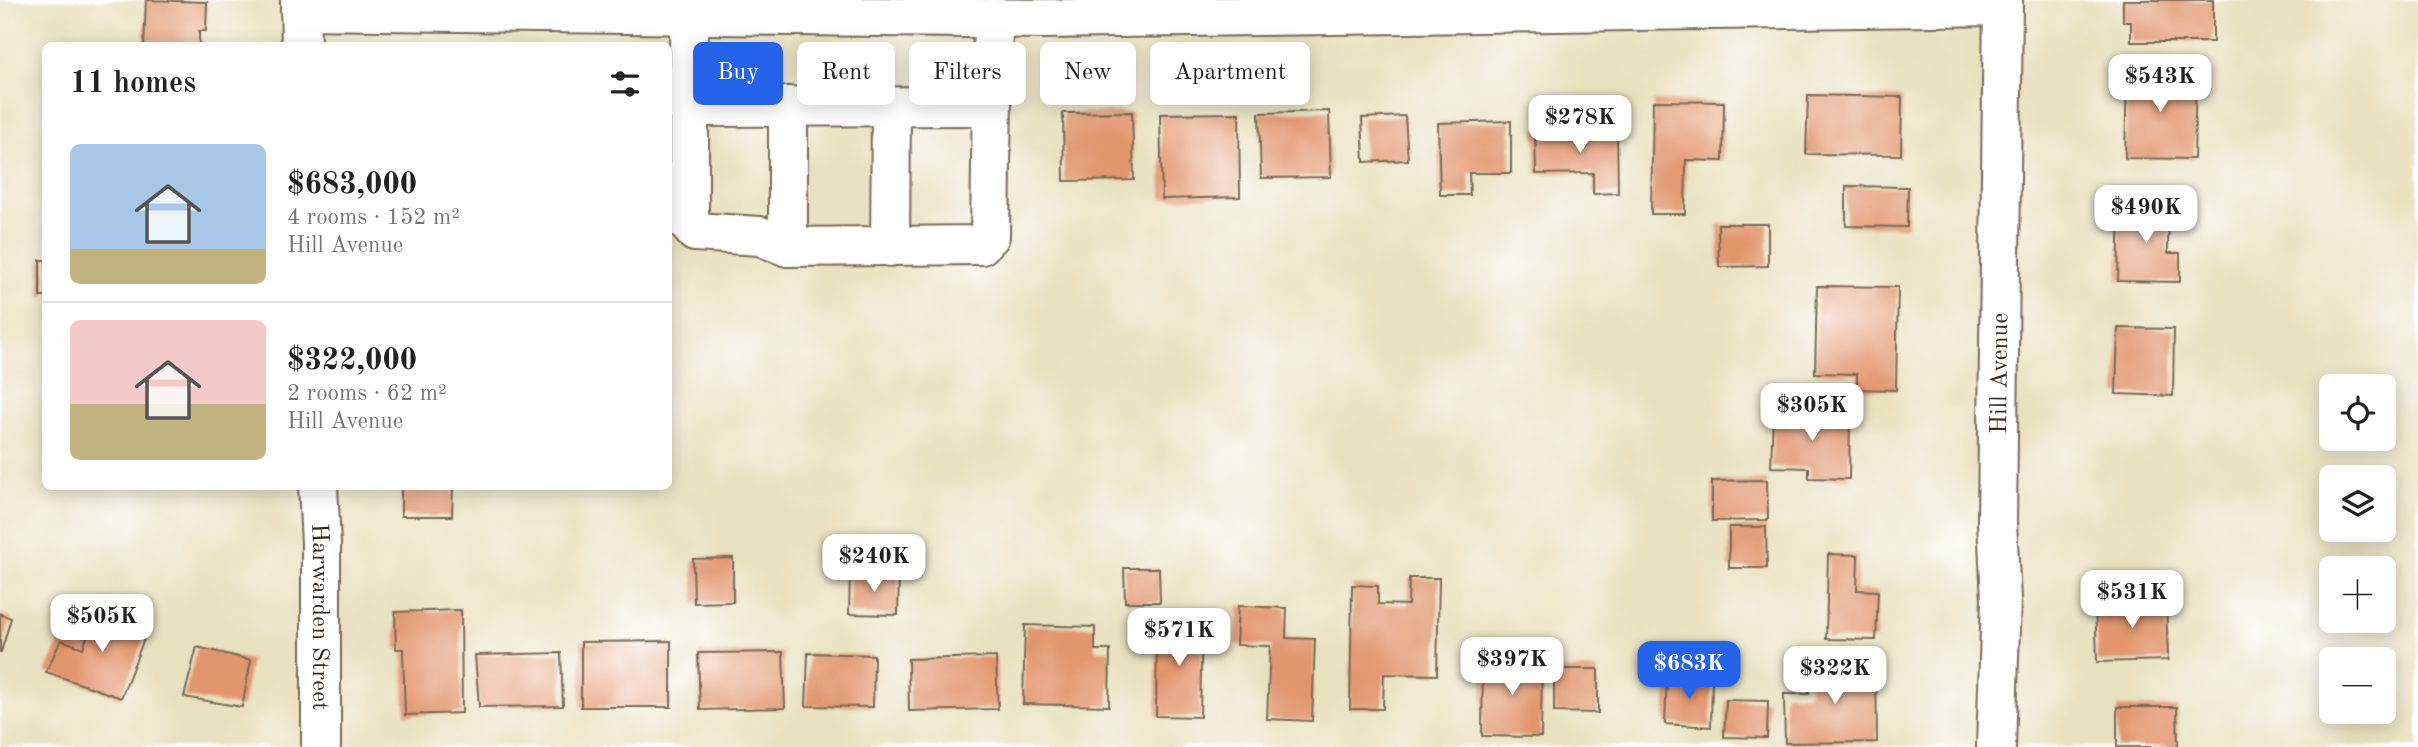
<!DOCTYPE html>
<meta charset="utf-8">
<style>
:root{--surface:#fff;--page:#f2f2f2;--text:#222;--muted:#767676;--line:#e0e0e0;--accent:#2563eb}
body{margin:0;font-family:"Old Standard TT",serif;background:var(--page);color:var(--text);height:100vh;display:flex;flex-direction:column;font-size:26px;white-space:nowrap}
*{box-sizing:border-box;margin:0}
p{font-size:23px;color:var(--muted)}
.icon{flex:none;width:38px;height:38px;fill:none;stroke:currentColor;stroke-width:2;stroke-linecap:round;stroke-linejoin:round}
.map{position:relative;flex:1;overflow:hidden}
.sheet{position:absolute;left:42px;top:42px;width:630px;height:448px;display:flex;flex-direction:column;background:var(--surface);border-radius:10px;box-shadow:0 4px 18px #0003}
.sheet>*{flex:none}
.banner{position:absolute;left:693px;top:42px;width:665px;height:63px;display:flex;gap:14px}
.buttons{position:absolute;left:2319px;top:374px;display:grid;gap:14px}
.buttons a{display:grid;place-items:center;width:77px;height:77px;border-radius:10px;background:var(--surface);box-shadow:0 4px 18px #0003;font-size:35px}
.price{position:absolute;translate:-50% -60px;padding:0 16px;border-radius:14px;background:#fff;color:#222;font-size:23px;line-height:46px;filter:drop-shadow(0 2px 4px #0008)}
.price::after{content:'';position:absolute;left:50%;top:42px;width:21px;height:16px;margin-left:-10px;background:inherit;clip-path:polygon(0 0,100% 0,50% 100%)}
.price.on{background:var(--accent);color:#fff}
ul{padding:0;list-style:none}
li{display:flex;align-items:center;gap:21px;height:175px;padding:0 28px}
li+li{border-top:2px solid var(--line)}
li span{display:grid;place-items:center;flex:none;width:196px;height:140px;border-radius:10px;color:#555}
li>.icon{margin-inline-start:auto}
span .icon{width:84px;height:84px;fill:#fffc;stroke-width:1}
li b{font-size:30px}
h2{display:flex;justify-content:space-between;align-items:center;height:84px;padding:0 28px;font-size:30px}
.chip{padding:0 24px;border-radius:10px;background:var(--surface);box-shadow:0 4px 18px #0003;font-size:24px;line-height:63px}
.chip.on{background:var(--accent);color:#fff}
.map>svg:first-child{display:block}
.building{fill:#e2966e}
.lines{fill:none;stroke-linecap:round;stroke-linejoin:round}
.minor-casing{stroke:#786a56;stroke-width:42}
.minor{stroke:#fff;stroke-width:38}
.labels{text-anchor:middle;stroke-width:6;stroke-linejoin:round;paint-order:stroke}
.street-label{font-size:24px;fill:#3b2a1e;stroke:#fff}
</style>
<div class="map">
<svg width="2418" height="747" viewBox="0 0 2418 747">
<rect width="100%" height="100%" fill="#fff"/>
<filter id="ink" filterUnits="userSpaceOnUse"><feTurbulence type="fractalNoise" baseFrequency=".0143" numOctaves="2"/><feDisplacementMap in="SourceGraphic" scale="14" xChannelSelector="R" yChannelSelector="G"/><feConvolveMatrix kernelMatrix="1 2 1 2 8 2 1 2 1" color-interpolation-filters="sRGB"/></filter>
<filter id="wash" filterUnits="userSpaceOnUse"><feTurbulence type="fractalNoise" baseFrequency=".00686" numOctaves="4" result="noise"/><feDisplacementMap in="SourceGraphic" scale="28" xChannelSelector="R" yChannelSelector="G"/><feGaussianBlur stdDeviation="1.57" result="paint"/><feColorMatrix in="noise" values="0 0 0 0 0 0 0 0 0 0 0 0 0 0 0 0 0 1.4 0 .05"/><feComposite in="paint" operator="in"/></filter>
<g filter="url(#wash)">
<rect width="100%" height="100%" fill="#e8e1bf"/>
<g id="blocks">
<g class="building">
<path d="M146 0 207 2 206 31H199V46H144Z"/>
<path d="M2123 0H2213V42H2131V22H2123Z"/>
<path d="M2127 69 2196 71 2194 159 2125 158Z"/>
<path d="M1808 95 1902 97 1901 155 1806 154Z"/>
<path d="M1653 101 1724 102 1723 161 1686 160 1685 214H1651Z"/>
<path d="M1329 111 1331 177 1261 178 1259 113Z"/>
<path d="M1132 112 1134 180 1064 181 1063 113Z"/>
<path d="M1239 113 1240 197 1162 199 1160 114Z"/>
<path d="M1405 116 1408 160 1364 162 1362 118Z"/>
<path d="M1511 121V173H1469L1470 195H1440L1438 123Z"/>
<path d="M1617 128 1618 193 1593 194V173L1536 174 1535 129Z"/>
<path d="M1846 186 1908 187 1907 227 1846 226Z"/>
<path d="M2120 204 2169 205 2168 253H2180V282L2118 281Z"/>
<path d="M1718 224H1768V266L1719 267Z"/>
<rect x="40" y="260" width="6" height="37"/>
<path d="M1817 286 1898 287 1896 390 1857 389V374L1815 373Z"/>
<path d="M2118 328 2174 329 2173 396 2116 394Z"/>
<path d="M1773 412 1850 414 1849 479 1809 478V468L1771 467Z"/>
<path d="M1767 480 1768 520 1712 521V481Z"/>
<path d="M401 486H453L452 516H401Z"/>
<path d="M1729 527H1766L1767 568H1729Z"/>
<path d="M1828 554 1858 555 1857 590 1878 591 1876 640 1826 639Z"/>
<path d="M733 558V602L694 603 693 559Z"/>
<path d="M1124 568H1159L1160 602H1125Z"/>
<path d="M850 573 899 574 898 615 849 614Z"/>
<path d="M1409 578H1439L1437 675 1384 674 1383 709H1350L1352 585 1378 586V604L1408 605Z"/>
<path d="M2166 598 2168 660 2097 662 2095 600Z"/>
<path d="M1238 606 1287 608 1286 638 1315 639 1312 721 1267 719 1270 646 1236 645Z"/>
<path d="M98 607 149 626 121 698 46 672 61 640 83 648Z"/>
<path d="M461 610 462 713 405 715 403 649H396L395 612Z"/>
<path d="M0 614 11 618 1 652H0Z"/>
<path d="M1157 620 1202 621 1200 717 1156 716Z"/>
<path d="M1025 625 1095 627V650H1110L1109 706 1023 704Z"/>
<path d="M671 641V707H581V642Z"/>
<path d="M197 647 251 660 242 707 184 697Z"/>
<path d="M783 652 785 708 700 710 698 653Z"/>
<path d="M561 653 563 706 479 707 475 655Z"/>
<path d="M808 653 874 655 873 707 806 706Z"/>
<path d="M996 657 998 709 909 711 908 659Z"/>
<path d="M1483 658H1542L1541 737 1482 736Z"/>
<path d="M1838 661H1876L1877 742 1785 743 1784 694H1809V671H1838Z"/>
<path d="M1554 669H1598V713L1554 712Z"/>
<path d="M1667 676 1712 678 1711 727 1665 724Z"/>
<path d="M1726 700 1768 701 1767 738 1724 737Z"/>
<path d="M2117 707H2177L2178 747H2117Z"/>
</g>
</g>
</g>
<g filter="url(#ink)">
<use href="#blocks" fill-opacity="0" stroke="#786a56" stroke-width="2"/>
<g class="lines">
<defs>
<g id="minor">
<path d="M300 0 301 46"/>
<path d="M300 10 1043 19 2003 6"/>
<path d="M689 15V225L695 232 760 236 788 247 981 245 990 236 993 18"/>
<path d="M788 106V247"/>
<path d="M686 107 992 106"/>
<path d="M890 247 891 106"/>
<path id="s1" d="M318 486 321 544V747"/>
<path id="s2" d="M1996 747 2001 600 1997 522 2003 0"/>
</g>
</defs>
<use href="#minor" class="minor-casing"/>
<use href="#minor" class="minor"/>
</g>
</g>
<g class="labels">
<g class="street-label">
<text dy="8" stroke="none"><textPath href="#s2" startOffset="374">Hill Avenue</textPath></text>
<text dy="8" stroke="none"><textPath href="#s1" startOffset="131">Harwarden Street</textPath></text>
</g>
</g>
</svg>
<div class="buttons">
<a><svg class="icon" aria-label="locate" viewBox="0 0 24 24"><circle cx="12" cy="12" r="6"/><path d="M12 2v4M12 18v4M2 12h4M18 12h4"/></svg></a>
<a><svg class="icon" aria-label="layers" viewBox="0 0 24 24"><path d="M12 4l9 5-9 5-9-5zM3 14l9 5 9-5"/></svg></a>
<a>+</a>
<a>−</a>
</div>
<b class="price" style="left:2160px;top:114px">$543K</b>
<b class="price" style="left:1580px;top:155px">$278K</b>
<b class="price" style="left:2146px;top:245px">$490K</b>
<b class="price" style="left:1812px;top:443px">$305K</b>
<b class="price" style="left:874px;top:594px">$240K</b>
<b class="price" style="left:2132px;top:630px">$531K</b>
<b class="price" style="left:102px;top:654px">$505K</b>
<b class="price" style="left:1179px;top:668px">$571K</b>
<b class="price" style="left:1512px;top:697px">$397K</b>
<b class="price on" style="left:1689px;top:701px">$683K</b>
<b class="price" style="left:1835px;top:706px">$322K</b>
<div class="banner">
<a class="chip on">Buy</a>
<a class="chip">Rent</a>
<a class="chip">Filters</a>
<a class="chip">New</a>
<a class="chip">Apartment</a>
</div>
<section class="sheet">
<h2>11 homes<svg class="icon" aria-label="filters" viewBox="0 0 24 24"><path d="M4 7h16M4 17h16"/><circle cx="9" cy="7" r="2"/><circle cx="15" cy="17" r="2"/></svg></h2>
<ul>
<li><span style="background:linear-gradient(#a9c7e8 75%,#c2b280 0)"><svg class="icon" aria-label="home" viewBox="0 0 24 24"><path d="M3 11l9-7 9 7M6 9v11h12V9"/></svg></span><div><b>$683,000</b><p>4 rooms · 152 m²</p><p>Hill Avenue</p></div></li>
<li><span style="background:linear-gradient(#f6c9c9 60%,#c2b280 0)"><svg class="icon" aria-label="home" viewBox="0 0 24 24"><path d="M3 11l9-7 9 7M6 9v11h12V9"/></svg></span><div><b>$322,000</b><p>2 rooms · 62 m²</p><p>Hill Avenue</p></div></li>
</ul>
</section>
</div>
